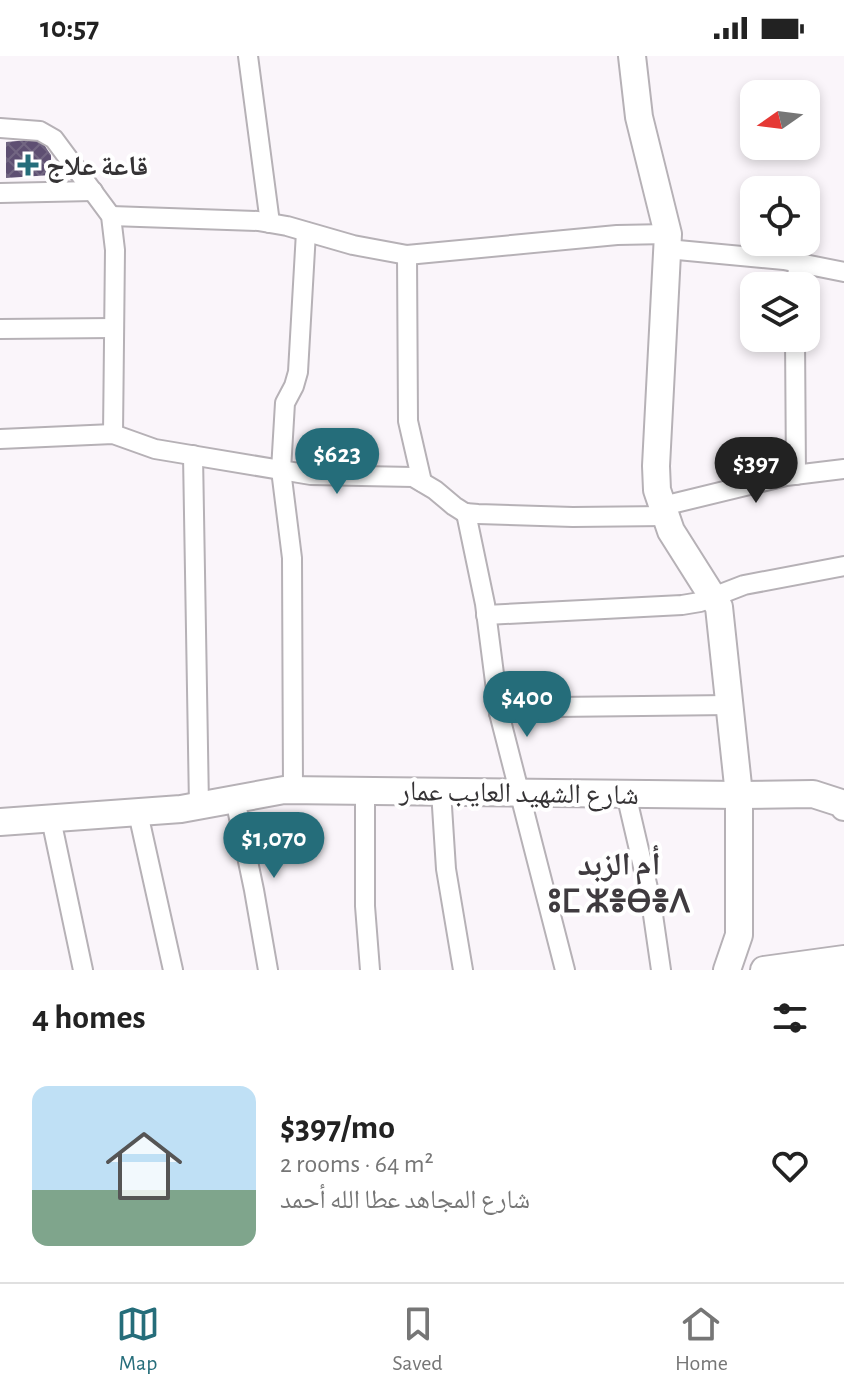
<!DOCTYPE html>
<meta charset="utf-8">
<style>
:root{--surface:#fff;--page:#f6f6f6;--text:#222;--muted:#767676;--line:#e0e0e0;--accent:#256d7a}
body{margin:0;font-family:"Alegreya Sans","Noto Naskh Arabic","Noto Sans Tifinagh",sans-serif;background:var(--page);color:var(--text);height:100vh;display:flex;flex-direction:column;font-size:30px;white-space:nowrap}
*{box-sizing:border-box;margin:0}
p{font-size:26px;color:var(--muted)}
.icon{flex:none;width:44px;height:44px;fill:none;stroke:currentColor;stroke-width:2;stroke-linecap:round;stroke-linejoin:round}
.map{position:relative;height:914px;overflow:hidden}
.side{display:flex;flex-direction:column;background:var(--surface);flex:1}
.side>*{flex:none}
.needle{width:52px;rotate:256deg}
.buttons{position:absolute;left:740px;top:24px;display:grid;gap:16px}
.buttons a{display:grid;place-items:center;width:80px;height:80px;border-radius:16px;background:var(--surface);box-shadow:0 4px 12px #0003;font-size:40px}
.price{position:absolute;translate:-50% -68px;padding:0 18px;border-radius:28px;background:var(--accent);color:#fff;font-size:26px;line-height:52px;filter:drop-shadow(0 2px 4px #0008)}
.price::after{content:'';position:absolute;left:50%;top:48px;width:24px;height:18px;margin-left:-12px;background:inherit;clip-path:polygon(0 0,100% 0,50% 100%)}
.price.active{background:#222;color:#fff}
ul{padding:0;list-style:none}
li{display:flex;align-items:center;gap:24px;height:200px;padding:0 32px}
li+li{border-top:2px solid var(--line)}
li span{display:grid;place-items:center;flex:none;width:224px;height:160px;border-radius:16px;color:#555}
li>.icon{margin-inline-start:auto}
span .icon{width:96px;height:96px;fill:#fffc;stroke-width:1}
li b{font-size:34px}
h2{display:flex;justify-content:space-between;align-items:center;height:96px;padding:0 32px;font-size:34px}
.status{display:flex;justify-content:space-between;align-items:center;height:56px;padding:0 40px;background:var(--surface);direction:ltr}
.status svg{height:22px;fill:currentColor}
.menu{display:flex;justify-content:space-around;align-items:center;height:112px;border-top:2px solid var(--line);background:var(--surface);font-size:22px;color:var(--muted)}
.menu a{display:grid;justify-items:center;gap:4px}
.menu .active{color:var(--accent)}
.map>svg:first-child{display:block}
.building{fill:url(#building-cross-hatch)}
.lines{fill:none;stroke-linecap:round;stroke-linejoin:round}
.street-casing{stroke:#b6b1b6;stroke-width:22}
.secondary-casing{stroke:#b6b1b6;stroke-width:30}
.street{stroke:#fff;stroke-width:18}
.secondary{stroke:#fff;stroke-width:26}
.poi-dot{fill:#256d7a;stroke:#fff;stroke-width:3}
.labels{text-anchor:middle;stroke-width:8;stroke-linejoin:round;paint-order:stroke}
.poi-label{font-size:28px;font-weight:bold;fill:#353335;stroke:#fff;text-anchor:start}
.street-label{font-size:28px;fill:#353335;stroke:#fff}
.quarter-label{font-size:32px;font-weight:bold;fill:#3f3b3f;stroke:#fff}
</style>
<div class="status"><b>10:57</b><svg viewBox="0 0 49 12"><path d="M0 12V9h3v3zM5 12V6h3v6zM10 12V3h3v9zM15 12V0h3v12zM26 1h20v11H26zM47 4h2v5h-2z"/></svg></div>
<div class="map">
<svg width="844" height="914" viewBox="0 0 844 914">
<defs>
<pattern id="building-cross-hatch" width="8" height="8" patternUnits="userSpaceOnUse" patternTransform="scale(2)"><rect width="8" height="8" fill="#5e4f72"/><path d="M0 0l8 8M0 8l8-8" fill="none" stroke="#726682"/></pattern>
</defs>
<rect width="100%" height="100%" fill="#faf5fa"/>
<path class="building" d="M40 83 51 99V119L6 122V86Z"/>
<g class="lines">
<defs>
<g id="street">
<path d="M248 0 270 167"/>
<path d="M0 72 40 75 54 83 111 160 115 194 113 378"/>
<path d="M0 137 93 135"/>
<path d="M111 160 258 165 287 170 353 189 407 199 617 179 668 178"/>
<path d="M667 193 784 204 844 216"/>
<path d="M407 199 408 365 422 426"/>
<path d="M797 230 798 207"/>
<path d="M0 273 114 272"/>
<path d="M795 282 796 419"/>
<path d="M0 383 113 378 155 393 311 419 413 421 435 434 454 450 465 457 478 458 573 461 666 460"/>
<path d="M193 399 199 750"/>
<path d="M663 450 786 420 844 413"/>
<path d="M466 457 485 548 499 657 565 914"/>
<path d="M486 559 682 549 700 546 744 529 844 510"/>
<path d="M499 657 555 651 730 649"/>
<path d="M293 734 292 502 281 414 285 347 294 330 298 316 306 176"/>
<path d="M365 735V850L370 914"/>
<path d="M441 735 446 813 463 914"/>
<path d="M626 738 651 845 661 914"/>
<path d="M235 743 254 834 268 914"/>
<path d="M138 757 173 914"/>
<path d="M51 763 83 914"/>
</g>
<g id="secondary">
<path d="M632 0 639 61 668 178 656 410 657 434 671 475 719 551 739 739V879L727 914"/>
<path d="M0 766 181 753 284 734 739 739 813 738 841 747 844 751"/>
<path d="M764 914 844 903"/>
</g>
</defs>
<use href="#street" class="street-casing"/>
<use href="#secondary" class="secondary-casing"/>
<use href="#street" class="street"/>
<use href="#secondary" class="secondary"/>
</g>
<path class="poi-dot" d="M24 97h8v8h8v8h-8v8h-8v-8h-8v-8h8z"/>
<g class="labels">
<g class="poi-label">
<text x="46" y="119">قاعة علاج</text>
</g>
<g class="street-label">
<text transform="translate(519 736) rotate(1)" y="10">شارع الشهيد العايب عمار</text>
</g>
<g class="quarter-label">
<text x="619" y="819">أم الزبد<tspan x="619" dy="37">ⵓⵎ ⵣⴻⴱⴻⴷ</tspan></text>
</g>
</g>
</svg>
<div class="buttons">
<a><svg class="needle" viewBox="-14 -14 28 28"><path d="M0-13l5 13h-10z" fill="#e53935"/><path d="M0 13l5-13h-10z" fill="#767676"/></svg></a>
<a><svg class="icon" aria-label="locate" viewBox="0 0 24 24"><circle cx="12" cy="12" r="6"/><path d="M12 2v4M12 18v4M2 12h4M18 12h4"/></svg></a>
<a><svg class="icon" aria-label="layers" viewBox="0 0 24 24"><path d="M12 4l9 5-9 5-9-5zM3 14l9 5 9-5"/></svg></a>
</div>
<b class="price" style="left:337px;top:440px">$623</b>
<b class="price active" style="left:756px;top:449px">$397</b>
<b class="price" style="left:527px;top:683px">$400</b>
<b class="price" style="left:274px;top:824px">$1,070</b>
</div>
<section class="side">
<h2>4 homes<svg class="icon" aria-label="filters" viewBox="0 0 24 24"><path d="M4 7h16M4 17h16"/><circle cx="9" cy="7" r="2"/><circle cx="15" cy="17" r="2"/></svg></h2>
<ul>
<li><span style="background:linear-gradient(#bfe0f5 65%,#7fa58c 0)"><svg class="icon" aria-label="home" viewBox="0 0 24 24"><path d="M3 11l9-7 9 7M6 9v11h12V9"/></svg></span><div><b>$397/mo</b><p>2 rooms · 64 m²</p><p>شارع المجاهد عطا الله أحمد</p></div><svg class="icon" aria-label="heart" viewBox="0 0 24 24"><path d="M12 20l-8-8c-3-5 5-10 8-4 3-6 11-1 8 4z"/></svg></li>
</ul>
</section>
<nav class="menu">
<a class="active"><svg class="icon" aria-label="map" viewBox="0 0 24 24"><path d="M3 6l6-2 6 2 6-2v14l-6 2-6-2-6 2zM9 4v14M15 6v14"/></svg>Map</a>
<a><svg class="icon" aria-label="saved" viewBox="0 0 24 24"><path d="M7 4h10v16l-5-4-5 4z"/></svg>Saved</a>
<a><svg class="icon" aria-label="home" viewBox="0 0 24 24"><path d="M3 11l9-7 9 7M6 9v11h12V9"/></svg>Home</a>
</nav>
